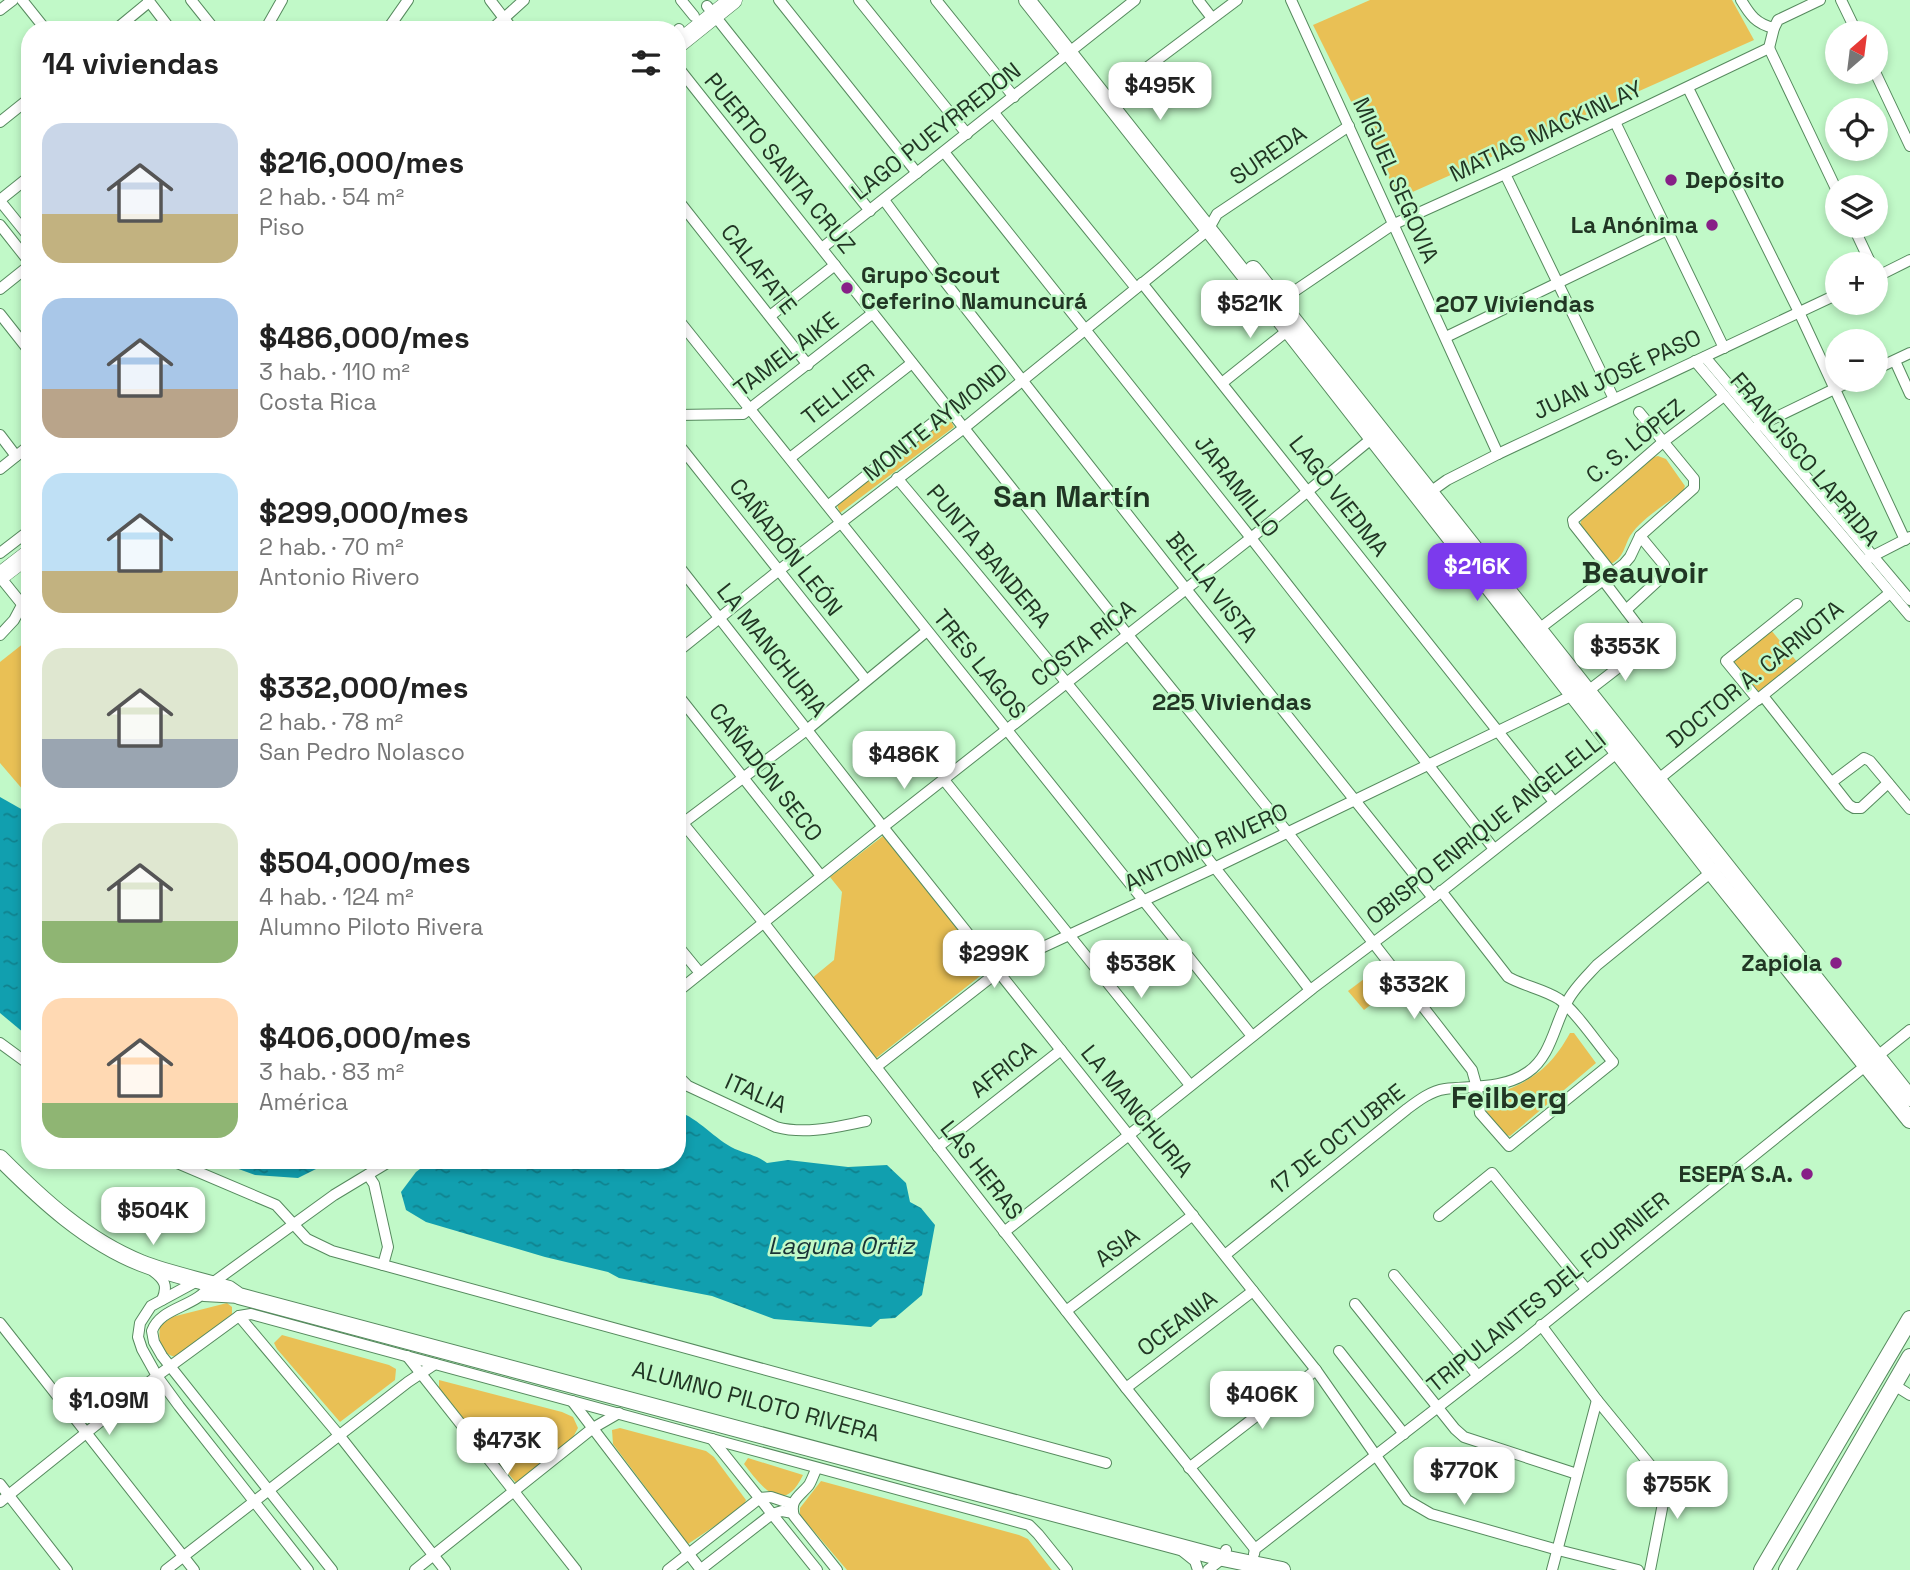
<!DOCTYPE html>
<html lang="es">
<meta charset="utf-8">
<style>
:root{--surface:#fff;--page:#f2f2f2;--text:#222;--muted:#767676;--accent:#7c3aed}
body{margin:0;font-family:"Space Grotesk",sans-serif;background:var(--page);color:var(--text);height:100vh;display:flex;flex-direction:column;font-size:26px;white-space:nowrap}
*{box-sizing:border-box;margin:0}
p{font-size:23px;color:var(--muted)}
.icon{flex:none;width:38px;height:38px;fill:none;stroke:currentColor;stroke-width:2;stroke-linecap:round;stroke-linejoin:round}
.map{position:relative;flex:1;overflow:hidden}
.sheet{position:absolute;left:21px;top:21px;width:665px;height:1148px;display:flex;flex-direction:column;background:var(--surface);border-radius:28px;box-shadow:0 4px 10px #0003}
.sheet>*{flex:none}
.needle{width:46px;rotate:28deg}
.controls{position:absolute;left:1825px;top:21px;display:grid;gap:14px}
.controls a{display:grid;place-items:center;width:63px;height:63px;border-radius:50%;background:var(--surface);box-shadow:0 4px 10px #0003;font-size:35px}
.price{position:absolute;translate:-50% -60px;padding:0 16px;border-radius:14px;background:#fff;color:#222;font-size:23px;line-height:46px;filter:drop-shadow(0 2px 4px #0008)}
.price::after{content:'';position:absolute;left:50%;top:42px;width:21px;height:16px;margin-left:-10px;background:inherit;clip-path:polygon(0 0,100% 0,50% 100%)}
.price.on{background:var(--accent);color:#fff}
ul{padding:0;list-style:none}
li{display:flex;align-items:center;gap:21px;height:175px;padding:0 21px}
li span{display:grid;place-items:center;flex:none;width:196px;height:140px;border-radius:21px;color:#555}
li>.icon{margin-inline-start:auto}
span .icon{width:84px;height:84px;fill:#fffc;stroke-width:1}
li b{font-size:30px}
h2{display:flex;justify-content:space-between;align-items:center;height:84px;padding:0 21px;font-size:30px}
.map>svg:first-child{display:block}
.green{fill:#e9c055}
.water{fill:url(#water-ripples)}
.lines{fill:none;stroke-linecap:round;stroke-linejoin:round}
.minor-casing{stroke:#568a5e;stroke-width:12}
.secondary-casing{stroke:#568a5e;stroke-width:18}
.trunk-casing{stroke:#568a5e;stroke-width:19}
.minor{stroke:#fff;stroke-width:10}
.secondary{stroke:#fff;stroke-width:16}
.trunk{stroke:#fff;stroke-width:18}
.poi-dot{fill:#872087;stroke:#c1f9c8;stroke-width:2.5}
.labels{text-anchor:middle;stroke-width:5;stroke-linejoin:round;paint-order:stroke}
.street-label{font-size:23px;fill:#213624;stroke:#c1f9c8}
.poi-label{font-size:23px;font-weight:bold;fill:#213624;stroke:#c1f9c8;text-anchor:end}
.neighbourhood-label{font-size:24px;font-weight:bold;fill:#213624;stroke:#c1f9c8}
.water-label{font-size:24px;font-style:italic;fill:#193337;stroke:#c1f9c8}
.district-label{font-size:30px;font-weight:bold;fill:#213624;stroke:#c1f9c8}
</style>
<div class="map">
<svg width="1910" height="1570" viewBox="0 0 1910 1570">
<defs>
<pattern id="water-ripples" width="26" height="14" patternUnits="userSpaceOnUse" patternTransform="scale(1.75)"><rect width="26" height="14" fill="#119faf"/><path d="M2 4q2-2 4 0t4 0M15 11q2-2 4 0t4 0" fill="none" stroke="#10828e"/></pattern>
</defs>
<rect width="100%" height="100%" fill="#c1f9c8"/>
<g class="green">
<path d="M1370 0H1732L1754 40 1399 198 1313 25Z"/>
<path d="M949 417 954 427 840 513 837 505Z"/>
<path d="M1658 456 1666 459 1685 486 1683 491C1666 504 1642 518 1630 536 1624 547 1624 557 1611 564L1580 526 1581 521 1654 457Z"/>
<path d="M1771 630 1798 663 1760 693 1733 661Z"/>
<path d="M24 643 30 650V798L0 763V662Z"/>
<path d="M883 836 989 969 875 1059 811 979 834 960 842 892 830 877Z"/>
<path d="M1380 967 1395 986 1364 1010 1348 991Z"/>
<path d="M1570 1033H1574L1596 1063 1510 1136 1503 1134 1481 1104 1484 1098C1526 1084 1548 1073 1570 1033Z"/>
<path d="M227 1303 232 1307V1314L177 1357C160 1355 158 1340 160 1326L172 1317Z"/>
<path d="M282 1335 389 1365 396 1369 395 1380 340 1422 277 1349 274 1343Z"/>
<path d="M439 1380 562 1412 573 1417 578 1428 572 1439 517 1484 439 1391Z"/>
<path d="M620 1428 706 1451 714 1457 746 1500 743 1507 688 1544 613 1444 612 1430Z"/>
<path d="M748 1458 803 1475C783 1517 762 1487 744 1464Z"/>
<path d="M821 1481 1019 1535 1028 1539 1052 1570H847L800 1515V1508Z"/>
</g>
<g class="water">
<path d="M0 797 30 814V1038L0 1013Z"/>
<path d="M677 1111C700 1119 714 1139 735 1149 747 1154 756 1155 767 1163L788 1160 848 1167 887 1165 906 1183 910 1202 921 1208 935 1225 922 1295 895 1318 880 1319 871 1327 774 1319 712 1296 619 1278 608 1272 545 1257 426 1222 406 1210 401 1192 416 1172 432 1160H677Z"/>
<path d="M214 1160H334L298 1178 255 1175Z"/>
</g>
<g class="lines">
<defs>
<g id="minor">
<path d="M22 0 46 30"/>
<path d="M148 0 171 30"/>
<path d="M191 0 215 30"/>
<path d="M490 0 513 30"/>
<path d="M681 0 694 16"/>
<path d="M779 0 917 173"/>
<path d="M859 0 967 134"/>
<path d="M936 0 1014 97"/>
<path d="M1198 0 1212 18"/>
<path d="M1291 0 1498 454"/>
<path d="M1741 0C1750 15 1756 24 1774 28"/>
<path d="M1841 0 1857 33"/>
<path d="M707 6 870 211"/>
<path d="M0 10 13 0"/>
<path d="M115 30 149 2"/>
<path d="M265 30 282 0"/>
<path d="M387 30 408 0"/>
<path d="M491 30 524 0"/>
<path d="M677 33 679 29"/>
<path d="M1769 48 1838 193"/>
<path d="M1769 48 1774 28 1778 20 1820 0"/>
<path d="M677 66 1128 635 1288 833 1472 1070 1477 1088 1480 1113 1509 1146 1613 1062C1598 1045 1576 1011 1559 999 1543 989 1524 986 1508 977L1441 891"/>
<path d="M1875 72 1910 146"/>
<path d="M1688 88 1799 312 1905 540"/>
<path d="M1113 93 1237 0"/>
<path d="M994 113 1136 288"/>
<path d="M0 122 30 98"/>
<path d="M1615 122 1724 348"/>
<path d="M944 152 1251 538 1494 849"/>
<path d="M1505 174 1614 399"/>
<path d="M677 199 808 365"/>
<path d="M0 200 30 176"/>
<path d="M884 200 935 269 1186 589 1433 898"/>
<path d="M0 201 30 238"/>
<path d="M0 225 30 263"/>
<path d="M1853 226 1871 264"/>
<path d="M822 248 1135 0"/>
<path d="M1876 277 1910 260"/>
<path d="M1142 283 1554 802"/>
<path d="M0 289 30 265"/>
<path d="M1278 306 1280 301 1392 225 1505 174 1769 48"/>
<path d="M0 314 30 352"/>
<path d="M770 316 835 265"/>
<path d="M677 318 1252 1036"/>
<path d="M1446 337 1667 230"/>
<path d="M1705 357 1910 600"/>
<path d="M1695 361 1910 616"/>
<path d="M1895 361 1910 394"/>
<path d="M1876 369 1910 353"/>
<path d="M1222 383 1292 327"/>
<path d="M677 415 743 414 873 313"/>
<path d="M1758 426 1853 380"/>
<path d="M0 435 16 456"/>
<path d="M677 438 679 445 866 680"/>
<path d="M790 458 912 363"/>
<path d="M0 469 30 445"/>
<path d="M897 478C1038 646 1177 816 1310 990"/>
<path d="M1426 495 1447 480 1498 454 1838 294"/>
<path d="M829 505 949 410"/>
<path d="M0 553 30 530"/>
<path d="M1869 558 1910 537"/>
<path d="M677 564 883 827 1316 1370 1407 1500 1431 1514 1558 1550 1638 1570"/>
<path d="M1612 573 1574 525 1573 520 1663 442 1724 396"/>
<path d="M0 577 30 614"/>
<path d="M1626 610 1665 574 1664 565 1640 536"/>
<path d="M1535 632 1624 564 1630 557 1640 536 1694 488V479L1639 412"/>
<path d="M0 635 14 620 22 605"/>
<path d="M677 652 778 571 964 428 1208 230 1217 214 1349 126"/>
<path d="M677 694 821 876"/>
<path d="M1763 696 1849 805 1854 808H1861L1888 783"/>
<path d="M1758 700 1726 661 1797 604"/>
<path d="M944 780 1190 1085"/>
<path d="M1655 782 1890 593"/>
<path d="M1832 782 1864 758 1870 761 1910 809"/>
<path d="M677 816 764 923 1126 1388 1255 1549"/>
<path d="M683 823 808 729 927 631"/>
<path d="M677 945 700 973"/>
<path d="M677 992 883 827 1251 538 1376 435"/>
<path d="M0 1043 30 1065"/>
<path d="M876 1067 999 971 1028 954 1216 867 1573 695 1588 691 1645 647 1647 641 1644 634 1603 580"/>
<path d="M677 1075 688 1086 776 1127C806 1135 836 1127 866 1121"/>
<path d="M938 1147 1061 1050"/>
<path d="M170 1160 276 1205 307 1239 332 1251 1106 1463"/>
<path d="M368 1175 374 1184 388 1247 383 1265"/>
<path d="M1439 1216 1492 1173 1586 1289"/>
<path d="M1004 1232 1129 1135 1313 988 1433 898 1622 749"/>
<path d="M1225 1255 1407 1109C1419 1100 1431 1091 1445 1089 1473 1086 1504 1089 1528 1072 1551 1056 1554 1026 1567 1002 1574 988 1586 977 1597 965L1715 869"/>
<path d="M153 1271C165 1280 168 1286 162 1300"/>
<path d="M1394 1275 1478 1376"/>
<path d="M199 1280 151 1306 140 1323 138 1337 142 1349 157 1376 179 1406 308 1570"/>
<path d="M204 1296 240 1298"/>
<path d="M1355 1304 1455 1429 1464 1437 1577 1474"/>
<path d="M1066 1311 1193 1215"/>
<path d="M239 1316 339 1435 445 1570"/>
<path d="M0 1323 194 1570"/>
<path d="M1541 1325 1597 1400 1660 1477 1666 1488 1650 1570"/>
<path d="M1339 1351 1404 1434"/>
<path d="M407 1356 576 1570"/>
<path d="M1894 1385 1910 1395"/>
<path d="M1126 1388 1253 1291"/>
<path d="M572 1401 701 1570"/>
<path d="M712 1439 817 1570"/>
<path d="M817 1468C814 1473 812 1480 809 1485 800 1496 789 1500 794 1516L837 1570"/>
<path d="M1189 1468 1316 1370"/>
<path d="M0 1484 67 1570"/>
<path d="M0 1502 157 1376 239 1316 251 1314 1029 1525 1038 1534 1067 1570"/>
<path d="M1180 1549 1195 1561 1198 1570"/>
<path d="M1254 1554 1255 1549 1518 1345 1910 1030"/>
<path d="M166 1570 408 1382 435 1364"/>
<path d="M332 1570 162 1356 154 1342 152 1331C161 1306 197 1308 211 1284L334 1195 392 1160"/>
<path d="M415 1570 593 1428 619 1413"/>
<path d="M668 1570 760 1498 771 1497 792 1504"/>
<path d="M700 1570 772 1514 782 1511 793 1513"/>
<path d="M1208 1570 1223 1558 1226 1550"/>
<path d="M1552 1570 1597 1400"/>
</g>
<g id="secondary">
<path d="M1027 0 1288 330 1712 873 1910 1120"/>
<path d="M1253 269 1910 1098"/>
<path d="M0 1158C41 1199 86 1241 141 1263 169 1274 200 1280 229 1289L239 1296 1218 1557 1282 1570"/>
<path d="M1762 1570 1910 1319"/>
<path d="M1787 1570 1910 1357"/>
</g>
<g id="trunk">
<path d="M677 45 733 0"/>
<path d="M0 576 30 553"/>
</g>
</defs>
<use href="#minor" class="minor-casing"/>
<use href="#secondary" class="secondary-casing"/>
<use href="#trunk" class="trunk-casing"/>
<use href="#minor" class="minor"/>
<use href="#secondary" class="secondary"/>
<use href="#trunk" class="trunk"/>
</g>
<g class="poi-dot">
<circle cx="1671" cy="180" r="7"/>
<circle cx="1712" cy="225" r="7"/>
<circle cx="847" cy="288" r="7"/>
<circle cx="1836" cy="963" r="7"/>
<circle cx="1807" cy="1174" r="7"/>
</g>
<g class="labels">
<g class="street-label">
<text transform="translate(936 131) rotate(-38)" y="8">LAGO PUEYRREDON</text>
<text transform="translate(1546 131) rotate(-25)" y="8">MATIAS MACKINLAY</text>
<text transform="translate(1268 155) rotate(-34)" y="8">SUREDA</text>
<text transform="translate(780 163) rotate(51)" y="8">PUERTO SANTA CRUZ</text>
<text transform="translate(1396 180) rotate(66)" y="8">MIGUEL SEGOVIA</text>
<text transform="translate(759 269) rotate(52)" y="8">CALAFATE</text>
<text transform="translate(786 354) rotate(-37)" y="8">TAMEL AIKE</text>
<text transform="translate(1617 374) rotate(-25)" y="8">JUAN JOSÉ PASO</text>
<text transform="translate(838 394) rotate(-38)" y="8">TELLIER</text>
<text transform="translate(935 422) rotate(-38)" y="8">MONTE AYMOND</text>
<text transform="translate(1635 441) rotate(-39)" y="8">C. S. LÓPEZ</text>
<text transform="translate(1805 459) rotate(50)" y="8">FRANCISCO LAPRIDA</text>
<text transform="translate(1237 486) rotate(52)" y="8">JARAMILLO</text>
<text transform="translate(1339 496) rotate(52)" y="8">LAGO VIEDMA</text>
<text transform="translate(786 547) rotate(52)" y="8">CAÑADÓN LEÓN</text>
<text transform="translate(989 556) rotate(50)" y="8">PUNTA BANDERA</text>
<text transform="translate(1212 587) rotate(52)" y="8">BELLA VISTA</text>
<text transform="translate(1083 643) rotate(-38)" y="8">COSTA RICA</text>
<text transform="translate(772 650) rotate(52)" y="8">LA MANCHURIA</text>
<text transform="translate(980 664) rotate(51)" y="8">TRES LAGOS</text>
<text transform="translate(1755 674) rotate(-39)" y="8">DOCTOR A. CARNOTA</text>
<text transform="translate(766 772) rotate(52)" y="8">CAÑADÓN SECO</text>
<text transform="translate(1486 828) rotate(-38)" y="8">OBISPO ENRIQUE ANGELELLI</text>
<text transform="translate(1206 847) rotate(-25)" y="8">ANTONIO RIVERO</text>
<text transform="translate(1003 1069) rotate(-38)" y="8">AFRICA</text>
<text transform="translate(756 1093) rotate(24)" y="8">ITALIA</text>
<text transform="translate(1137 1111) rotate(51)" y="8">LA MANCHURIA</text>
<text transform="translate(1337 1139) rotate(-38)" y="8">17 DE OCTUBRE</text>
<text transform="translate(982 1170) rotate(52)" y="8">LAS HERAS</text>
<text transform="translate(1117 1247) rotate(-37)" y="8">ASIA</text>
<text transform="translate(1548 1292) rotate(-39)" y="8">TRIPULANTES DEL FOURNIER</text>
<text transform="translate(1177 1323) rotate(-37)" y="8">OCEANIA</text>
<text transform="translate(756 1401) rotate(15)" y="8">ALUMNO PILOTO RIVERA</text>
</g>
<g class="poi-label">
<text x="1685" y="188" text-anchor="start">Depósito</text>
<text x="1698" y="233">La Anónima</text>
<text x="861" y="283" text-anchor="start">Grupo Scout<tspan x="861" dy="26">Ceferino Namuncurá</tspan></text>
<text x="1822" y="971">Zapiola</text>
<text x="1793" y="1182">ESEPA S.A.</text>
</g>
<g class="neighbourhood-label">
<text x="1515" y="312">207 Viviendas</text>
<text x="1232" y="710">225 Viviendas</text>
</g>
<g class="water-label">
<text x="841" y="1254">Laguna Ortiz</text>
</g>
<g class="district-label">
<text x="1072" y="507">San Martín</text>
<text x="1645" y="583">Beauvoir</text>
<text x="1509" y="1108">Feilberg</text>
</g>
</g>
</svg>
<div class="controls">
<a><svg class="needle" viewBox="-14 -14 28 28"><path d="M0-13l5 13h-10z" fill="#e53935"/><path d="M0 13l5-13h-10z" fill="#767676"/></svg></a>
<a><svg class="icon" aria-label="locate" viewBox="0 0 24 24"><circle cx="12" cy="12" r="6"/><path d="M12 2v4M12 18v4M2 12h4M18 12h4"/></svg></a>
<a><svg class="icon" aria-label="layers" viewBox="0 0 24 24"><path d="M12 4l9 5-9 5-9-5zM3 14l9 5 9-5"/></svg></a>
<a>+</a>
<a>−</a>
</div>
<b class="price" style="left:1160px;top:122px">$495K</b>
<b class="price" style="left:1250px;top:340px">$521K</b>
<b class="price on" style="left:1477px;top:603px">$216K</b>
<b class="price" style="left:1625px;top:683px">$353K</b>
<b class="price" style="left:904px;top:791px">$486K</b>
<b class="price" style="left:994px;top:990px">$299K</b>
<b class="price" style="left:1141px;top:1000px">$538K</b>
<b class="price" style="left:1414px;top:1021px">$332K</b>
<b class="price" style="left:153px;top:1247px">$504K</b>
<b class="price" style="left:1262px;top:1431px">$406K</b>
<b class="price" style="left:109px;top:1437px">$1.09M</b>
<b class="price" style="left:507px;top:1477px">$473K</b>
<b class="price" style="left:1464px;top:1507px">$770K</b>
<b class="price" style="left:1677px;top:1521px">$755K</b>
<section class="sheet">
<h2>14 viviendas<svg class="icon" aria-label="filters" viewBox="0 0 24 24"><path d="M4 7h16M4 17h16"/><circle cx="9" cy="7" r="2"/><circle cx="15" cy="17" r="2"/></svg></h2>
<ul>
<li><span style="background:linear-gradient(#c9d6e8 65%,#c2b280 0)"><svg class="icon" aria-label="home" viewBox="0 0 24 24"><path d="M3 11l9-7 9 7M6 9v11h12V9"/></svg></span><div><b>$216,000/mes</b><p>2 hab. · 54 m²</p><p>Piso</p></div></li>
<li><span style="background:linear-gradient(#a9c7e8 65%,#b9a48a 0)"><svg class="icon" aria-label="home" viewBox="0 0 24 24"><path d="M3 11l9-7 9 7M6 9v11h12V9"/></svg></span><div><b>$486,000/mes</b><p>3 hab. · 110 m²</p><p>Costa Rica</p></div></li>
<li><span style="background:linear-gradient(#bfe0f5 70%,#c2b280 0)"><svg class="icon" aria-label="home" viewBox="0 0 24 24"><path d="M3 11l9-7 9 7M6 9v11h12V9"/></svg></span><div><b>$299,000/mes</b><p>2 hab. · 70 m²</p><p>Antonio Rivero</p></div></li>
<li><span style="background:linear-gradient(#dfe7d0 65%,#9aa5b1 0)"><svg class="icon" aria-label="home" viewBox="0 0 24 24"><path d="M3 11l9-7 9 7M6 9v11h12V9"/></svg></span><div><b>$332,000/mes</b><p>2 hab. · 78 m²</p><p>San Pedro Nolasco</p></div></li>
<li><span style="background:linear-gradient(#dfe7d0 70%,#8fb573 0)"><svg class="icon" aria-label="home" viewBox="0 0 24 24"><path d="M3 11l9-7 9 7M6 9v11h12V9"/></svg></span><div><b>$504,000/mes</b><p>4 hab. · 124 m²</p><p>Alumno Piloto Rivera</p></div></li>
<li><span style="background:linear-gradient(#ffd9b3 75%,#8fb573 0)"><svg class="icon" aria-label="home" viewBox="0 0 24 24"><path d="M3 11l9-7 9 7M6 9v11h12V9"/></svg></span><div><b>$406,000/mes</b><p>3 hab. · 83 m²</p><p>América</p></div></li>
</ul>
</section>
</div>
